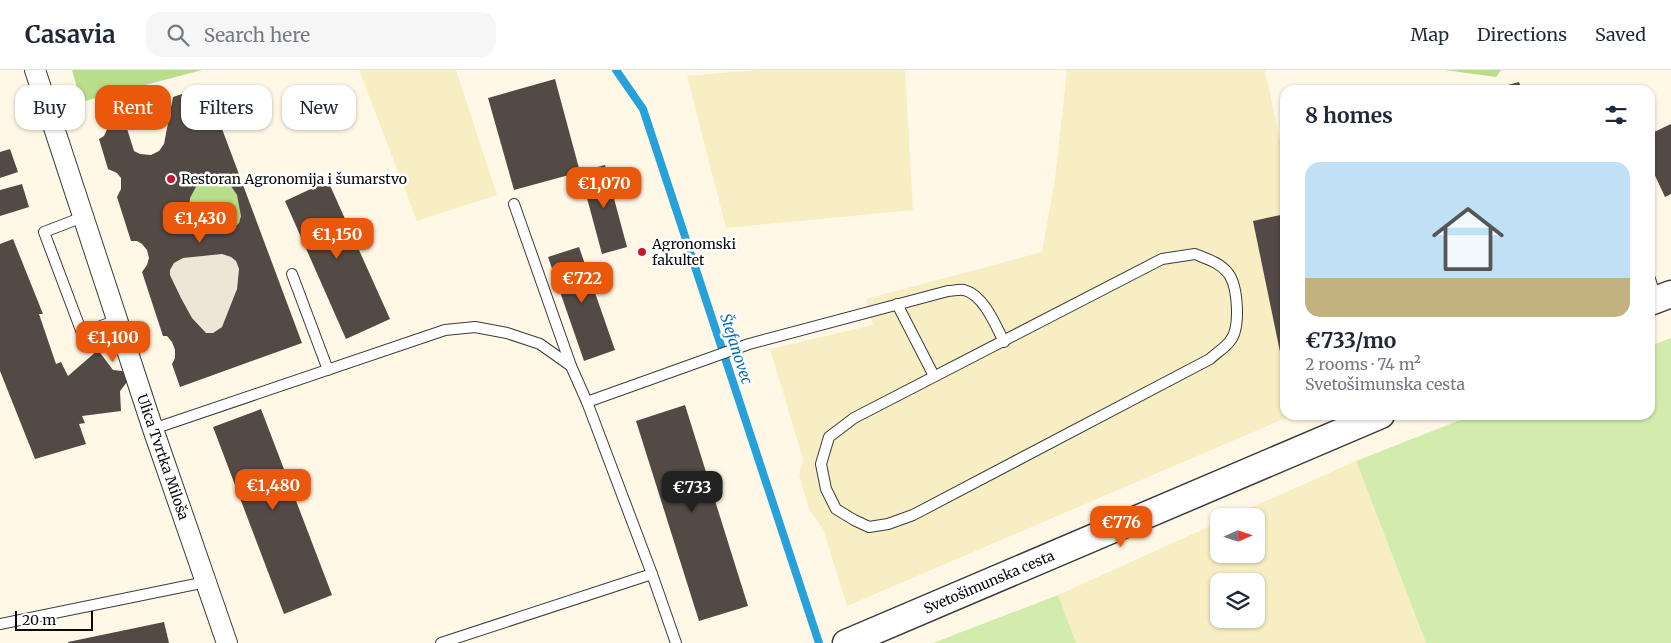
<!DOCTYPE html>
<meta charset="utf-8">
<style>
:root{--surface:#fff;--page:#f6f6f7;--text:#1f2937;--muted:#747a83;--line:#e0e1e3;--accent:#ea580c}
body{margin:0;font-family:Merriweather,serif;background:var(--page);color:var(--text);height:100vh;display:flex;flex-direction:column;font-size:19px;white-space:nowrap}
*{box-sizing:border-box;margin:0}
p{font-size:16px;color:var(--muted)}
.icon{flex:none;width:28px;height:28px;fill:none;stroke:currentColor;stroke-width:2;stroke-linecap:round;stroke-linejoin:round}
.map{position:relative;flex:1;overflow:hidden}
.details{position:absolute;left:1280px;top:15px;width:375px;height:335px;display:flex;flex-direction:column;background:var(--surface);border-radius:15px;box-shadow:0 1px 4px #0004}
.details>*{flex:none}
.guide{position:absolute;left:15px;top:15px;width:475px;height:45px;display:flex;gap:10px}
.needle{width:32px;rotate:87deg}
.buttons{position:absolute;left:1210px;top:438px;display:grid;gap:10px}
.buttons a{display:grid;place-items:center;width:55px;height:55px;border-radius:10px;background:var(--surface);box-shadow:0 1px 4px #0004;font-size:25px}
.scale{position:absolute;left:15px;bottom:12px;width:78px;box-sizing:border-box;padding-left:5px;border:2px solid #090909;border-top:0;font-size:14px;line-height:18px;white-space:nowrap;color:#090909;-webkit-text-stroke:4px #fff;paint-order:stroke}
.price{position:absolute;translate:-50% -42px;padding:0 11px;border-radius:10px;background:var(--accent);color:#fff;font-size:16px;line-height:32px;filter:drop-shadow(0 1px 2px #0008)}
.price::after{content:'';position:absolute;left:50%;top:30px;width:15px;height:11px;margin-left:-8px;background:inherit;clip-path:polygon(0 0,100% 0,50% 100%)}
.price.selected{background:#222;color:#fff}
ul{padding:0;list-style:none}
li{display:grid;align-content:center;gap:10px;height:265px;padding:0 25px}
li+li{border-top:1px solid var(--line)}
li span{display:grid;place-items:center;height:155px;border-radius:15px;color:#555}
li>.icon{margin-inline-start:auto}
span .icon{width:90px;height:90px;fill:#fffc;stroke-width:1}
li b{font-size:21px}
h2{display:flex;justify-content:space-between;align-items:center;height:60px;padding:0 25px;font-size:21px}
.chip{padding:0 18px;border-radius:15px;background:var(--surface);box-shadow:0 1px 4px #0004;font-size:18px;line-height:45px}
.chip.selected{background:var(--accent);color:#fff}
header{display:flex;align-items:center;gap:30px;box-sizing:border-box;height:70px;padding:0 25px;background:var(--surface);border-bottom:1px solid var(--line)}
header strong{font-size:24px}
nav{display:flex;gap:28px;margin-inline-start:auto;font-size:18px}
.search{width:350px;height:45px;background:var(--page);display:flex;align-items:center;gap:12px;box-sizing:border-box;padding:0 18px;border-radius:15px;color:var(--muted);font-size:19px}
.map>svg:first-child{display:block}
.farmland{fill:#f7eec4;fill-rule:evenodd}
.green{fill:#d3ecad}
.forest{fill:#b8de8b}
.plaza{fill:#eee5d6}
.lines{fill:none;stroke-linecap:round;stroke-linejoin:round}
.stream{stroke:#26a1d9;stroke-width:8}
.building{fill:#534945;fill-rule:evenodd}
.service-casing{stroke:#3c3c3c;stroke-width:12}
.minor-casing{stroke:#3c3c3c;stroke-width:22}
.tertiary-casing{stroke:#3c3c3c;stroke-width:29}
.service{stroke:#fff;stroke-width:10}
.minor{stroke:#fff;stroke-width:20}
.tertiary{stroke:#fff;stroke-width:26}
.poi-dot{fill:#c4172e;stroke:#fff;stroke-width:2}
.labels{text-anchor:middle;stroke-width:5;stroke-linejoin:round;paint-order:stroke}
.poi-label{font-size:14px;fill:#090909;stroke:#fff;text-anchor:start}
.street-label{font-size:14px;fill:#090909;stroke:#fff}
.water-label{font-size:15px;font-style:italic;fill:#0a6ea4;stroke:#fff}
</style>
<header>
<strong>Casavia</strong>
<div class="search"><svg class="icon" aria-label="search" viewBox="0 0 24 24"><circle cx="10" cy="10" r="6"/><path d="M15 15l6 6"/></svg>Search here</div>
<nav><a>Map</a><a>Directions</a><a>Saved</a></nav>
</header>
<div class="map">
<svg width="1671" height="573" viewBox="0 0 1671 573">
<rect width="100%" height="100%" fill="#fff8e6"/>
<g class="farmland">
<path d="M359 0H456L497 125 417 151Z"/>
<path d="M757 0H905L913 140 726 158 687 6Z"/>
<path d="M1067 0H1265L1285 94V345H1293L847 536 823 459 809 439 799 405 803 389 770 279 873 255 866 229 1042 182 1055 109Z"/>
<path d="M1356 391 1426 573H1075L1058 525 1219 452V484H1256V446H1232ZM1219 511H1256V549H1219Z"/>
</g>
<g class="green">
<path d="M1671 268V573H1426L1356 391 1473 345H1650V276Z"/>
<path d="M1058 525 1076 573H933Z"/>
</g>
<g class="forest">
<path d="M72 0H202L81 32Z"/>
<path d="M1445 0H1501L1496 7Z"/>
<path d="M215 107C220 108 225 109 229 113 237 121 245 142 239 153 235 161 203 162 197 156 194 154 192 149 191 146 186 135 190 119 201 111 205 108 210 108 215 107Z"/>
</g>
<path class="plaza" d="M222 184 231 187 236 191 239 199 236 222 222 257 213 263H206L192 248 181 228 170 205V200L174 193 183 188Z"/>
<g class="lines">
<path class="stream" d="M616 0 643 39 819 573"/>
</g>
<g class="building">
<path d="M555 9 580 102 514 120 488 28Z"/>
<path d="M1519 12 1522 20H1505L1504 16Z"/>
<path d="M206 16 302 273 180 317 172 294 175 288V280L172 272 167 266H163L142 202 147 195 149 188 147 180 142 174 137 171H131L117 127 121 119V108L117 103 108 99 99 69 104 66 110 53 124 49 134 81 140 84 151 85 159 81 164 74 173 27ZM215 107 224 109 229 113 237 125 241 146 239 153 234 158 228 160 201 159 197 156 189 141 190 128 198 113 203 110ZM222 184 231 187 236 191 239 199 237 219 222 257 213 263H206L192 248 181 228 170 205V200L174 193 183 188Z"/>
<path d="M1671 54V124L1665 127 1650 95V64Z"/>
<path d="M10 79 18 102 0 108V82Z"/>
<path d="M605 95 627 177 602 184 580 102Z"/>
<path d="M328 111 390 249 346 269 285 131Z"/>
<path d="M22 114 29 137 0 146V120Z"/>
<path d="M1285 144V301H1284L1253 151Z"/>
<path d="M13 169 43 244H39L56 294 61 292 68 306 98 280 113 300 122 301 127 305V312L120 321 121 341 82 346 85 353 79 354 86 374 35 389 0 301V174Z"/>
<path d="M579 177 615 280 584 291 548 187Z"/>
<path d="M685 335 748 536 699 551 636 351Z"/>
<path d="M261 339 332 525 284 544 213 357Z"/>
<path d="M164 552 169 573H68V572Z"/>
</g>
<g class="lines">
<defs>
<g id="service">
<path d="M514 134 571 296 587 332 652 504 676 573"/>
<path d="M83 147 44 162 82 263 117 250"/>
<path d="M1195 184C1207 189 1219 192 1228 203 1238 216 1241 258 1230 271 1225 278 1216 283 1210 289L913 445 888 454 869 457 854 450 836 439 826 419 821 394 829 367 854 348 1162 189Z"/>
<path d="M292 204 328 300"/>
<path d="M1650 209 1656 228"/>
<path d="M897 234 934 306"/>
<path d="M587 332 749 274 948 221C953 221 959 219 964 220 984 225 996 256 1004 272"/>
<path d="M153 359 445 260 475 257 507 263 540 274 571 296"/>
<path d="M0 554 206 512"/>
<path d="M441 573 652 504"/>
</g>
<path id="minor" d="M35 0 153 359 227 573"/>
<g id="tertiary">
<path d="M1650 232 1671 224"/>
<path d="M846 573 1381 345"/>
</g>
</defs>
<use href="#service" class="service-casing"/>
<use href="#minor" class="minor-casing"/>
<use href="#tertiary" class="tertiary-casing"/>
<use href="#service" class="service"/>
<use href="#minor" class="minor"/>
<use href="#tertiary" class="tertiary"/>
</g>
<g class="poi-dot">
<circle cx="171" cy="109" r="5"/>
<circle cx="642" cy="182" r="5"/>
</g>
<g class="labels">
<g class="poi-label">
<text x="181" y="114">Restoran Agronomija i šumarstvo</text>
<text x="652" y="179">Agronomski<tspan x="652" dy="16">fakultet</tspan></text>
</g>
<g class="street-label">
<text transform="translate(163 387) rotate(71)" y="5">Ulica Tvrtka Miloša</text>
<text transform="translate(989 512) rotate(-23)" y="5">Svetošimunska cesta</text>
</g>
<g class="water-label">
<text transform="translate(736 279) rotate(72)" y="5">Štefanovec</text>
</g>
</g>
</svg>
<div class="buttons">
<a><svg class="needle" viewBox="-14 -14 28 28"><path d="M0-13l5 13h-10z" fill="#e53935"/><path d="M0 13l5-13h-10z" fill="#747a83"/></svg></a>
<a><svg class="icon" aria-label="layers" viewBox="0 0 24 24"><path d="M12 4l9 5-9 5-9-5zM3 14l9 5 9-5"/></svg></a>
</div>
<div class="scale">20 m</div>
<b class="price" style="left:604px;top:139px">€1,070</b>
<b class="price" style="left:200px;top:174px">€1,430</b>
<b class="price" style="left:337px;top:190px">€1,150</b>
<b class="price" style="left:582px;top:234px">€722</b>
<b class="price" style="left:113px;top:293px">€1,100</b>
<b class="price" style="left:273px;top:441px">€1,480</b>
<b class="price selected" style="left:692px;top:443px">€733</b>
<b class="price" style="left:1121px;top:478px">€776</b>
<div class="guide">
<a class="chip">Buy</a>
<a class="chip selected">Rent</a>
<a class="chip">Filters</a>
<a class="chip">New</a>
</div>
<section class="details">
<h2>8 homes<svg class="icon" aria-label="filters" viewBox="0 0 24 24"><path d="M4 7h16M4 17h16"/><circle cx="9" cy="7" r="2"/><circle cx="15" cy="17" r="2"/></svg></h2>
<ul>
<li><span style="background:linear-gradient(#bfe0f5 75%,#c2b280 0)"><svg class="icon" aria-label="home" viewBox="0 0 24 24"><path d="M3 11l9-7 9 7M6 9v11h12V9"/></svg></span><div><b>€733/mo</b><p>2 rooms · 74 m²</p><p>Svetošimunska cesta</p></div></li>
</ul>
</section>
</div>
